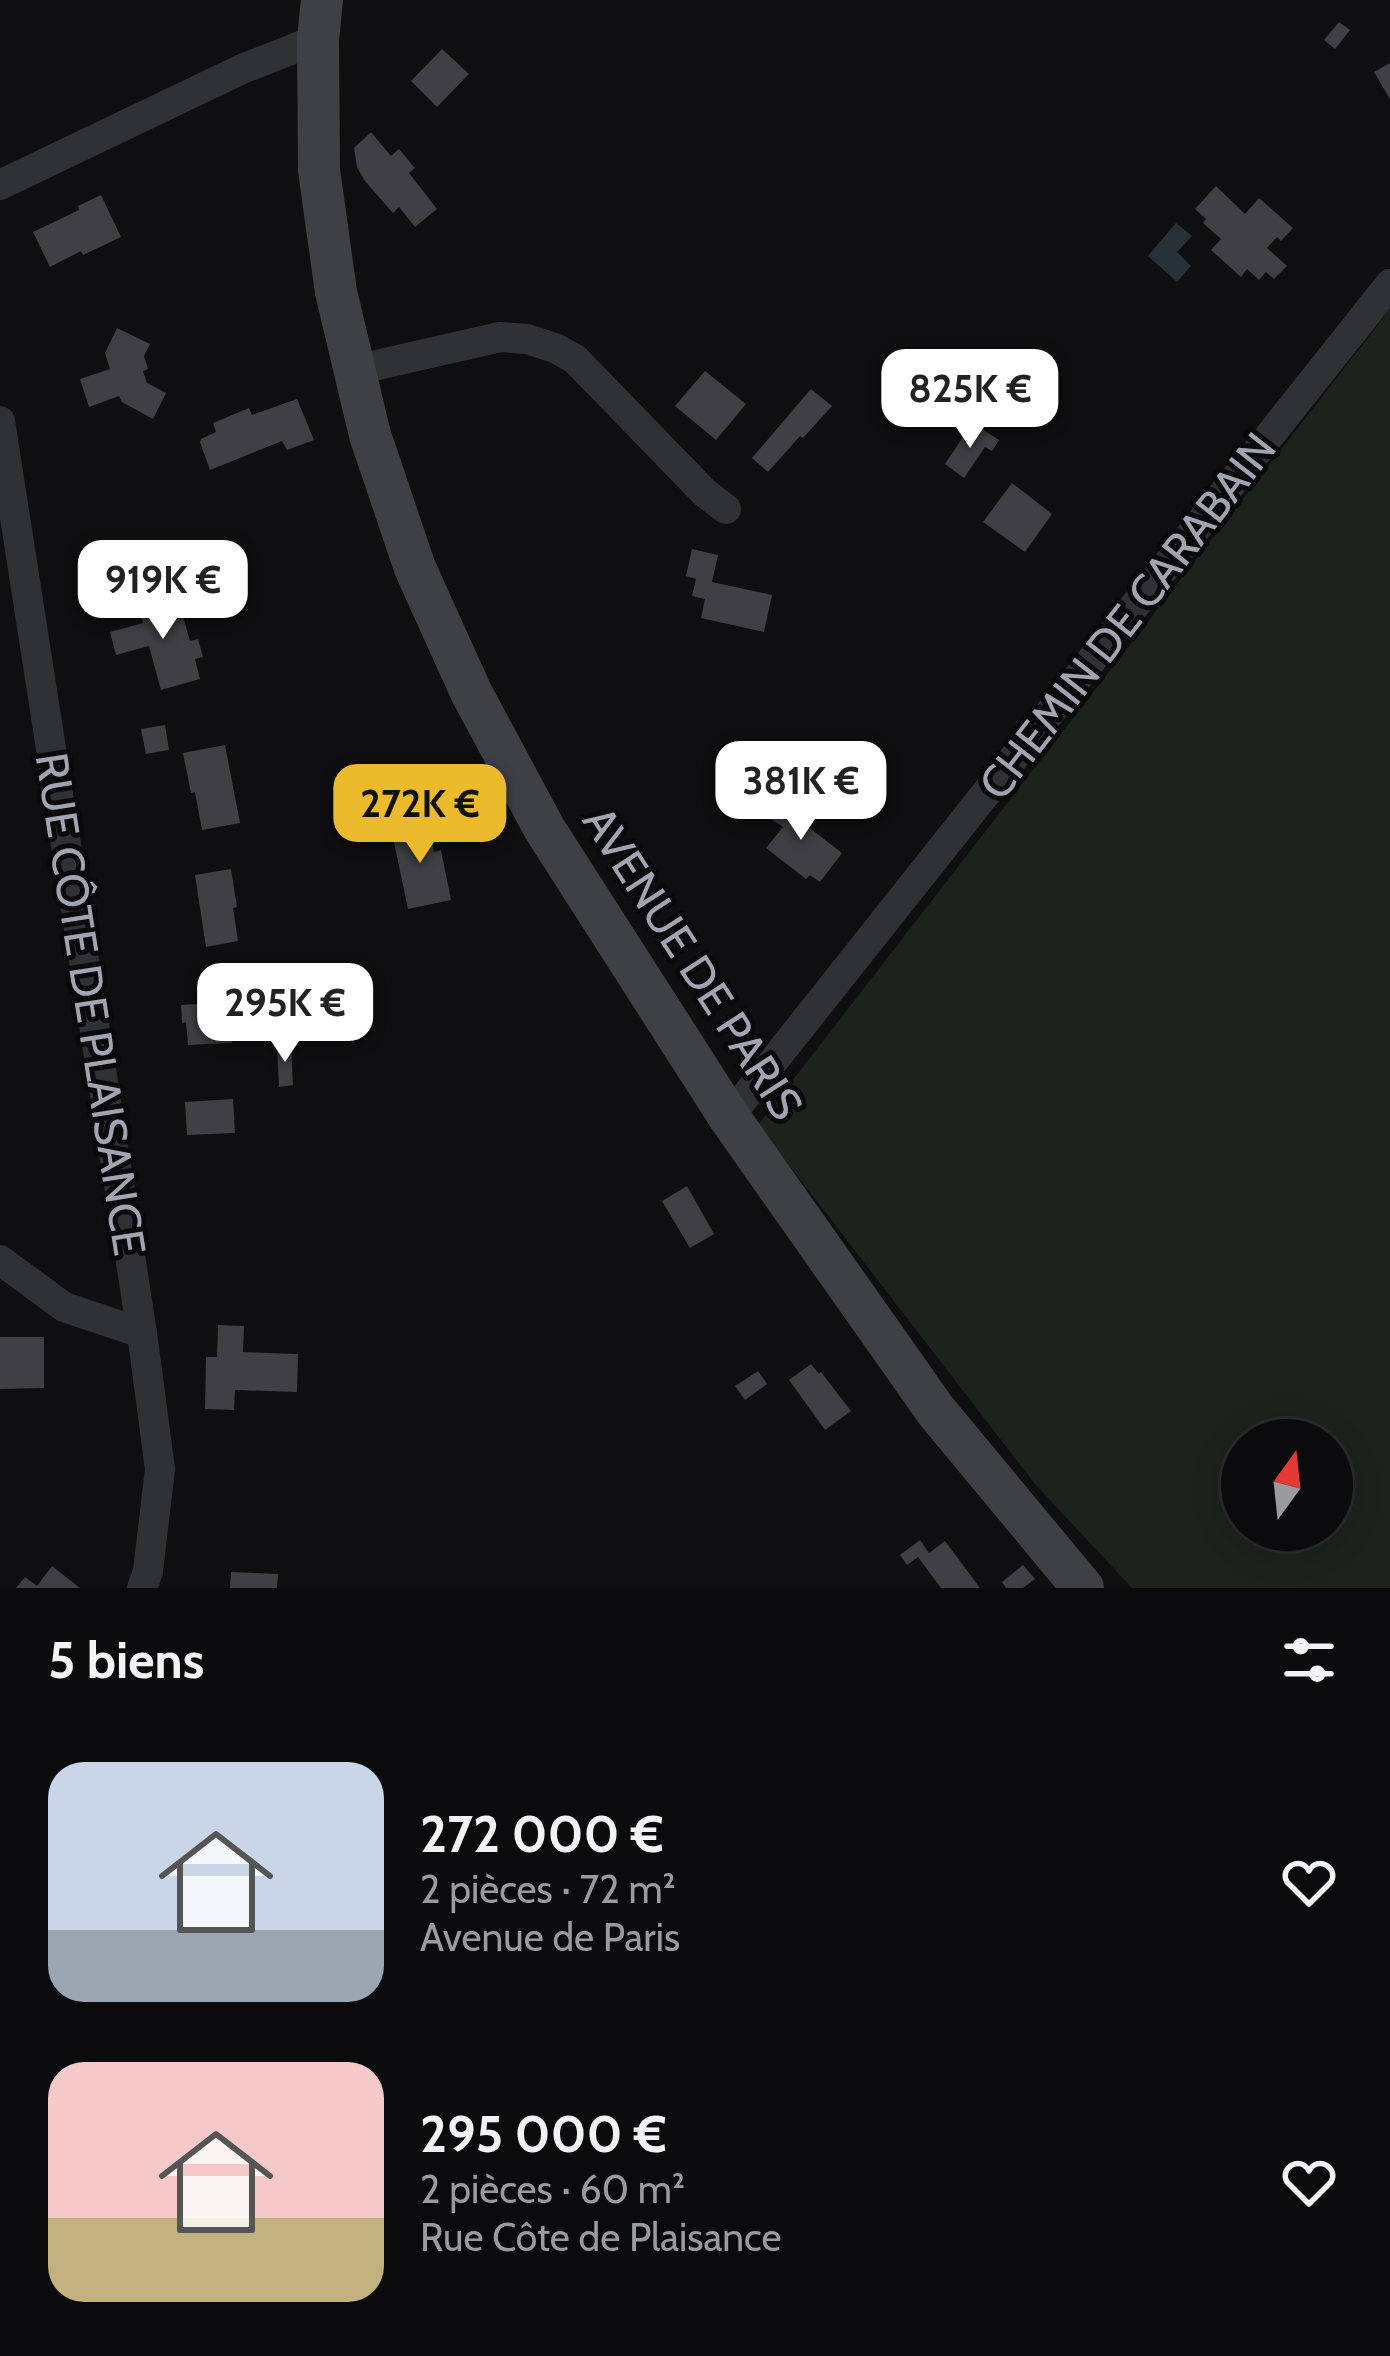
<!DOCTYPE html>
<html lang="fr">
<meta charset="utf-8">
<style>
:root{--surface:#0b0b0d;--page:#19191b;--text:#f1f3f6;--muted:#9a9b9d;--line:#2b2b2e;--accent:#ebba2d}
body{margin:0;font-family:Cabin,sans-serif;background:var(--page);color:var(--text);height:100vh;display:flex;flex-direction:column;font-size:45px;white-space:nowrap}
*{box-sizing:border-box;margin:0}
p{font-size:39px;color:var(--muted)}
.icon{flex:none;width:66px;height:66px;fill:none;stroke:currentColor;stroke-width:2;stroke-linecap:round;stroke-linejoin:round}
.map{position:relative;height:1588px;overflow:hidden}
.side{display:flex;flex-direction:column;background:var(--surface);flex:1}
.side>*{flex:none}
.needle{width:78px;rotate:15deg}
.tools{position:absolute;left:1221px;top:1419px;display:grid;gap:24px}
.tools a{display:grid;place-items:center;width:132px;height:132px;border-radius:50%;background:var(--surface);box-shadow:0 6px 30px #0003,0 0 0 3px var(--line);font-size:60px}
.price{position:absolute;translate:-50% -102px;padding:0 27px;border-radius:24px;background:#fff;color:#222;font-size:39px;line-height:78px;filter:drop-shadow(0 3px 6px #0008)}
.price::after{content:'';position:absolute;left:50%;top:72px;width:36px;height:27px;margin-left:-18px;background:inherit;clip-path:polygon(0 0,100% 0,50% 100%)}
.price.selected{background:var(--accent);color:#111}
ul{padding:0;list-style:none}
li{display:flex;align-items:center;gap:36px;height:300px;padding:0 48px}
li span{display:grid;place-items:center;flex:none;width:336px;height:240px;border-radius:36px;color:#555}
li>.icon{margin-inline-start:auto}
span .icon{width:144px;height:144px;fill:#fffc;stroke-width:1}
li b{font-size:51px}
h2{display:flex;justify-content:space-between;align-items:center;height:144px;padding:0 48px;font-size:51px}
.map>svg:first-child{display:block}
.green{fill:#1c231d;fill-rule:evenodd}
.water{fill:#293138}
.building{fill:#3f3f44}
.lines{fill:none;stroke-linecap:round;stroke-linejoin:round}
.minor{stroke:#303135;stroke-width:30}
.secondary{stroke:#3f4045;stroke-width:42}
.labels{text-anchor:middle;stroke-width:10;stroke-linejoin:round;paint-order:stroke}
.street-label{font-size:45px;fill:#a1a4b1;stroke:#0a0a0c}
</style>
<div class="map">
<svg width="1390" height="1588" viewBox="0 0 1390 1588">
<rect width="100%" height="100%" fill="#0f0f11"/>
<path class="green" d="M1390 309V1588H1132L1035 1484 758 1125ZM1242 1440H1332V1530H1242Z"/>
<path class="water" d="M1176 223 1192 236 1177 252 1191 266 1177 282 1148 256Z"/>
<g class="building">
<path d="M1339 22 1350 30 1335 49 1324 40Z"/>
<path d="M442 49 469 74 437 107 411 81Z"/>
<path d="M1390 63V99L1374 72Z"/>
<path d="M371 132 391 156 399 149 415 168 409 173 437 209 415 227 399 207 393 213 364 180 357 167 354 148Z"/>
<path d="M1216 186 1245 214 1259 198 1293 228 1281 241 1277 237 1267 248 1287 266 1274 279 1266 272 1259 280 1247 269 1241 277 1211 250 1221 239 1203 223 1206 219 1195 209Z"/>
<path d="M101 195 121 237 83 255 81 251 50 267 33 232 79 210 78 206Z"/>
<path d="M117 328 150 344 144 356 148 369 143 371 147 383 166 393 153 419 122 402 119 396 89 407 80 379 110 369 105 353Z"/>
<path d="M705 371 746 404 716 440 675 406Z"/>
<path d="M811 389 832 406 803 438 800 436 768 472 752 458Z"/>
<path d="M297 399 314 440 287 450 282 441 210 470 200 442 201 439 216 432 213 423 249 408 252 415Z"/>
<path d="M976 425 999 440 992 451 985 447 964 478 945 464 965 434 969 437Z"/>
<path d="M1012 483 1052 514 1025 552 983 522Z"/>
<path d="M692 549 718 555 712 582 772 595 764 632 701 618 705 599 692 596 696 579 686 576Z"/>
<path d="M177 595 190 641 198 639 203 657 195 659 200 679 161 690 149 646 116 655 110 632 143 623 138 606Z"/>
<path d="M165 725 169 750 146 754 141 729Z"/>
<path d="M225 745 240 823 202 830 195 792 191 793 183 753Z"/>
<path d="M790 793 803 803 793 815 842 853 820 882 810 875 806 879 766 848 783 827 770 818Z"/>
<path d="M428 820 434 852 441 850 451 900 408 909 391 828Z"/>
<path d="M231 869 237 907 233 908 238 941 206 947 195 875Z"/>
<path d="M231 1002 232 1043 188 1045 186 1022 182 1023 181 1005Z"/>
<path d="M291 1044 293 1085 279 1087 277 1045Z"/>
<path d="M233 1099 235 1133 187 1135 185 1102Z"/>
<path d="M687 1186 714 1234 690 1248 662 1201Z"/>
<path d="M218 1325 244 1326 243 1352 298 1354 297 1392 235 1390 234 1410 205 1409 206 1357H217Z"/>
<path d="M0 1337H44V1388L0 1389Z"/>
<path d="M811 1364 819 1374 821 1372 851 1411 825 1430 789 1380Z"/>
<path d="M758 1371 767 1384 745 1400 735 1386Z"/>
<path d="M920 1540 929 1553 945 1541 980 1588H941L918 1557 907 1565 900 1555Z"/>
<path d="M1023 1565 1035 1579 1023 1588H1006L1002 1582Z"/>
<path d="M52 1566 80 1588H16L25 1577 37 1586Z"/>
<path d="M231 1572 278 1574 277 1588H230Z"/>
</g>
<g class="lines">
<g class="minor">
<path d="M0 185 242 69 318 39"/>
<path d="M355 370 500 337 527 339 555 348 575 359 705 493 726 509"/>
<path d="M0 421 142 1333 160 1469 148 1571 142 1588"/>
<path d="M729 1117 1390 284"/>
<path d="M0 1260 64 1307 142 1333"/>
</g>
<path class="secondary" d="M322 0 318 39 319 170 336 292 370 435 415 568 471 692 544 828 729 1117 936 1411 1083 1588"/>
</g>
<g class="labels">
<g class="street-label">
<text transform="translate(1127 616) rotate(-52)" y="16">CHEMIN DE CARABAIN</text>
<text transform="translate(693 963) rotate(57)" y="16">AVENUE DE PARIS</text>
<text transform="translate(91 1004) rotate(81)" y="16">RUE CÔTE DE PLAISANCE</text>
</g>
</g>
</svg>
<div class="tools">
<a><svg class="needle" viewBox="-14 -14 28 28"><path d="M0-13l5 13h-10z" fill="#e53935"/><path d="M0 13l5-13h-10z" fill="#9a9b9d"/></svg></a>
</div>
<b class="price" style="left:970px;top:451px">825K €</b>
<b class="price" style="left:163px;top:642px">919K €</b>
<b class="price" style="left:801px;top:843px">381K €</b>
<b class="price selected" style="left:420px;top:866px">272K €</b>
<b class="price" style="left:285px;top:1065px">295K €</b>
</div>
<section class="side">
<h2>5 biens<svg class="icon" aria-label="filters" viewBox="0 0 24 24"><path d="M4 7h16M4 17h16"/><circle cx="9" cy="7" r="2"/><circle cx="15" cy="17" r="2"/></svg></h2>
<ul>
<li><span style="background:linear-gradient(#c9d6e8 70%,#9aa5b1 0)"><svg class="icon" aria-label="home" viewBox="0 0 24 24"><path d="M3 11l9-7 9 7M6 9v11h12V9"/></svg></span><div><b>272 000 €</b><p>2 pièces · 72 m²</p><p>Avenue de Paris</p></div><svg class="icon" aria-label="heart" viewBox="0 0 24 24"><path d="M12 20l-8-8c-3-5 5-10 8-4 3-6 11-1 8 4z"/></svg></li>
<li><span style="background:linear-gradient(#f6c9c9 65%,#c2b280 0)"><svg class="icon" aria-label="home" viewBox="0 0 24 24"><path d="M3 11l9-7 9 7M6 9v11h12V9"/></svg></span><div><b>295 000 €</b><p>2 pièces · 60 m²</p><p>Rue Côte de Plaisance</p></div><svg class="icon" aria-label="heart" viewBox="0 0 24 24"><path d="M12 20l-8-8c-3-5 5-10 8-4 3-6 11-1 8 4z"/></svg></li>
</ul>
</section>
